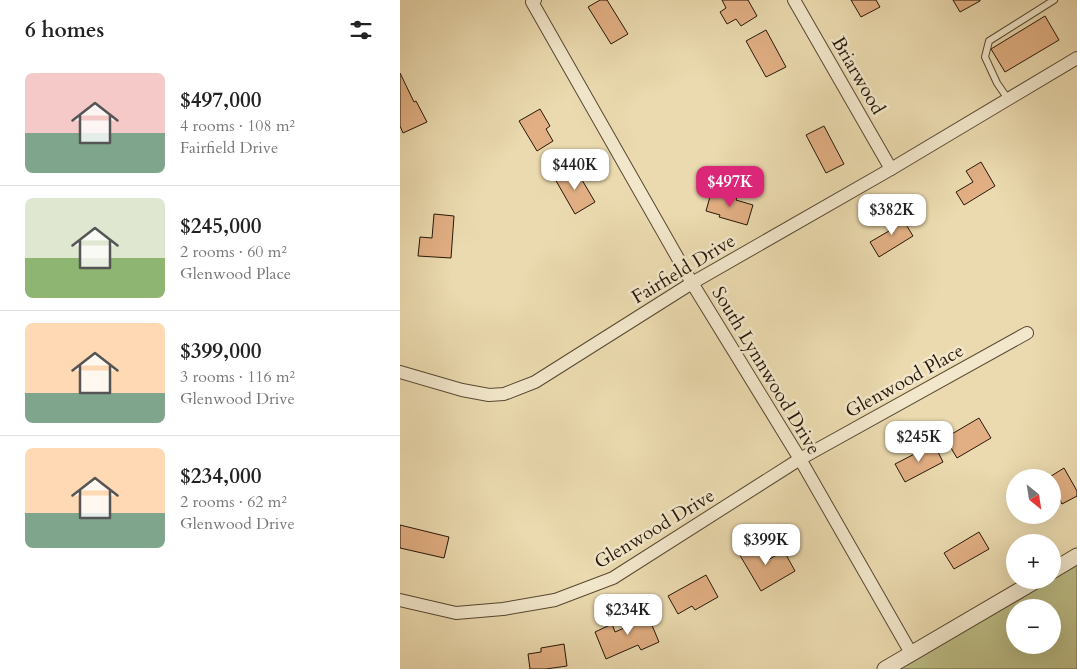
<!DOCTYPE html>
<meta charset="utf-8">
<style>
:root{--surface:#fff;--page:#f6f6f6;--text:#222;--muted:#767676;--line:#e0e0e0;--accent:#db2777}
body{margin:0;font-family:Cardo,serif;background:var(--page);color:var(--text);height:100vh;display:flex;flex-direction:column;font-size:19px;white-space:nowrap}
*{box-sizing:border-box;margin:0}
p{font-size:16px;color:var(--muted)}
.icon{flex:none;width:28px;height:28px;fill:none;stroke:currentColor;stroke-width:2;stroke-linecap:round;stroke-linejoin:round}
.map{position:relative;flex:1;overflow:hidden}
.drawer{display:flex;flex-direction:column;background:var(--surface);width:400px}
.drawer>*{flex:none}
.needle{width:32px;rotate:150deg}
.tools{position:absolute;left:606px;top:469px;display:grid;gap:10px}
.tools a{display:grid;place-items:center;width:55px;height:55px;border-radius:50%;background:var(--surface);box-shadow:0 5px 20px #0002;font-size:25px}
.price{position:absolute;translate:-50% -42px;padding:0 11px;border-radius:10px;background:#fff;color:#222;font-size:16px;line-height:32px;filter:drop-shadow(0 1px 2px #0008)}
.price::after{content:'';position:absolute;left:50%;top:30px;width:15px;height:11px;margin-left:-8px;background:inherit;clip-path:polygon(0 0,100% 0,50% 100%)}
.price.active{background:var(--accent);color:#fff}
ul{padding:0;list-style:none}
li{display:flex;align-items:center;gap:15px;height:125px;padding:0 25px}
li+li{border-top:1px solid var(--line)}
li span{display:grid;place-items:center;flex:none;width:140px;height:100px;border-radius:8px;color:#555}
li>.icon{margin-inline-start:auto}
span .icon{width:60px;height:60px;fill:#fffc;stroke-width:1}
li b{font-size:21px}
h2{display:flex;justify-content:space-between;align-items:center;height:60px;padding:0 25px;font-size:21px}
main{display:flex;flex:1;min-height:0}
.map>svg:first-child{display:block}
.green{fill:#bdbe87;stroke:#726a48;fill-rule:evenodd}
.building{fill:#e1af83;stroke:#261709}
.lines{fill:none;stroke-linecap:round;stroke-linejoin:round}
.service-casing{stroke:#574832;stroke-width:8}
.minor-casing{stroke:#574832;stroke-width:14}
.tertiary-casing{stroke:#574832;stroke-width:17}
.service{stroke:#f2e7cb;stroke-width:6}
.minor{stroke:#f2e7cb;stroke-width:12}
.tertiary{stroke:#f2e7cb;stroke-width:15}
.labels{text-anchor:middle;stroke-width:5;stroke-linejoin:round;paint-order:stroke}
.street-label{font-size:19px;fill:#261709;stroke:#f2e7cb}
</style>
<main>
<section class="drawer">
<h2>6 homes<svg class="icon" aria-label="filters" viewBox="0 0 24 24"><path d="M4 7h16M4 17h16"/><circle cx="9" cy="7" r="2"/><circle cx="15" cy="17" r="2"/></svg></h2>
<ul>
<li><span style="background:linear-gradient(#f6c9c9 60%,#7fa58c 0)"><svg class="icon" aria-label="home" viewBox="0 0 24 24"><path d="M3 11l9-7 9 7M6 9v11h12V9"/></svg></span><div><b>$497,000</b><p>4 rooms · 108 m²</p><p>Fairfield Drive</p></div></li>
<li><span style="background:linear-gradient(#dfe7d0 60%,#8fb573 0)"><svg class="icon" aria-label="home" viewBox="0 0 24 24"><path d="M3 11l9-7 9 7M6 9v11h12V9"/></svg></span><div><b>$245,000</b><p>2 rooms · 60 m²</p><p>Glenwood Place</p></div></li>
<li><span style="background:linear-gradient(#ffd9b3 70%,#7fa58c 0)"><svg class="icon" aria-label="home" viewBox="0 0 24 24"><path d="M3 11l9-7 9 7M6 9v11h12V9"/></svg></span><div><b>$399,000</b><p>3 rooms · 116 m²</p><p>Glenwood Drive</p></div></li>
<li><span style="background:linear-gradient(#ffd9b3 65%,#7fa58c 0)"><svg class="icon" aria-label="home" viewBox="0 0 24 24"><path d="M3 11l9-7 9 7M6 9v11h12V9"/></svg></span><div><b>$234,000</b><p>2 rooms · 62 m²</p><p>Glenwood Drive</p></div></li>
</ul>
</section>
<div class="map">
<svg width="677" height="669" viewBox="0 0 677 669">
<rect width="100%" height="100%" fill="#ebdaaf"/>
<filter id="stains"><feTurbulence type="fractalNoise" baseFrequency=".004" numOctaves="4"/><feColorMatrix values="0 0 0 0 .2 0 0 0 0 .09 0 0 0 0 .02 0 0 0 .5 -.17"/></filter>
<radialGradient id="worn" r=".72"><stop offset=".6" stop-color="#630" stop-opacity="0"/><stop offset="1" stop-color="#630" stop-opacity=".3"/></radialGradient>
<path class="green" d="M677 556V669H485L637 580H652L653 571ZM615 608H652V645H615Z"/>
<g class="building">
<path d="M200 0H207L228 34 211 44 188 7Z"/>
<path d="M322 0H348L357 16 341 26 336 19 327 24 320 12 326 8Z"/>
<path d="M451 0H476L480 7 461 17Z"/>
<path d="M553 0H580V1L560 12Z"/>
<path d="M645 16 659 40 605 72 591 49Z"/>
<path d="M366 30 386 67 366 77 346 41Z"/>
<path d="M0 73 14 102 16 101 27 122 3 133 0 126Z"/>
<path d="M140 109 150 126 146 129 153 141 137 151 119 121Z"/>
<path d="M424 126 444 164 426 173 406 135Z"/>
<path d="M581 162 595 186 564 205 556 192 573 182 566 171Z"/>
<path d="M175 168 195 202 175 214 155 179Z"/>
<path d="M327 191 338 194 336 200 353 205 347 225 319 217 320 215 306 211 311 193 325 197Z"/>
<path d="M499 213 513 236 479 257 470 242 489 231 484 222Z"/>
<path d="M34 214 54 216 51 258 18 256 20 237 32 238Z"/>
<path d="M579 418 591 438 557 458 545 438Z"/>
<path d="M534 444 543 462 505 482 495 464Z"/>
<path d="M664 468 677 491V496L662 504 658 496 652 499V478H648Z"/>
<path d="M0 525 49 537 44 558 0 548Z"/>
<path d="M579 532 589 549 554 569 544 553Z"/>
<path d="M356 542 366 561 384 551 395 571 361 591 338 552Z"/>
<path d="M306 575 318 597 295 610 292 606 278 614 268 596Z"/>
<path d="M246 611 259 642 241 650 238 645 206 659 195 632 212 624 215 632 231 625 228 619Z"/>
<path d="M164 644 167 666 146 669H130L128 654 141 652V648Z"/>
</g>
<g class="lines">
<defs>
<path id="service" d="M608 99 597 83 585 57 589 41 654 0"/>
<g id="minor">
<path d="M135 0 132 2 292 283 400 459 511 653"/>
<path d="M394 0 491 169"/>
<path d="M0 372 62 390 89 395 104 394 135 382 292 283 491 169 677 58"/>
<path d="M0 600 56 613 103 609 155 600 213 578 400 459 627 333"/>
</g>
<g id="tertiary">
<path d="M652 571 677 556"/>
<path d="M485 669 637 580"/>
</g>
</defs>
<use href="#service" class="service-casing"/>
<use href="#minor" class="minor-casing"/>
<use href="#tertiary" class="tertiary-casing"/>
<use href="#service" class="service"/>
<use href="#minor" class="minor"/>
<use href="#tertiary" class="tertiary"/>
</g>
<g class="labels">
<g class="street-label">
<text transform="translate(459 75) rotate(60)" y="7">Briarwood</text>
<text transform="translate(283 268) rotate(-31)" y="7">Fairfield Drive</text>
<text transform="translate(367 370) rotate(59)" y="7">South Lynnwood Drive</text>
<text transform="translate(504 380) rotate(-29)" y="7">Glenwood Place</text>
<text transform="translate(254 528) rotate(-31)" y="7">Glenwood Drive</text>
</g>
</g>
<rect width="100%" height="100%" filter="url(#stains)"/>
<rect width="100%" height="100%" fill="url(#worn)"/>
</svg>
<div class="tools">
<a><svg class="needle" viewBox="-14 -14 28 28"><path d="M0-13l5 13h-10z" fill="#e53935"/><path d="M0 13l5-13h-10z" fill="#767676"/></svg></a>
<a>+</a>
<a>−</a>
</div>
<b class="price" style="left:175px;top:191px">$440K</b>
<b class="price active" style="left:330px;top:208px">$497K</b>
<b class="price" style="left:492px;top:236px">$382K</b>
<b class="price" style="left:519px;top:463px">$245K</b>
<b class="price" style="left:366px;top:566px">$399K</b>
<b class="price" style="left:228px;top:636px">$234K</b>
</div>
</main>
